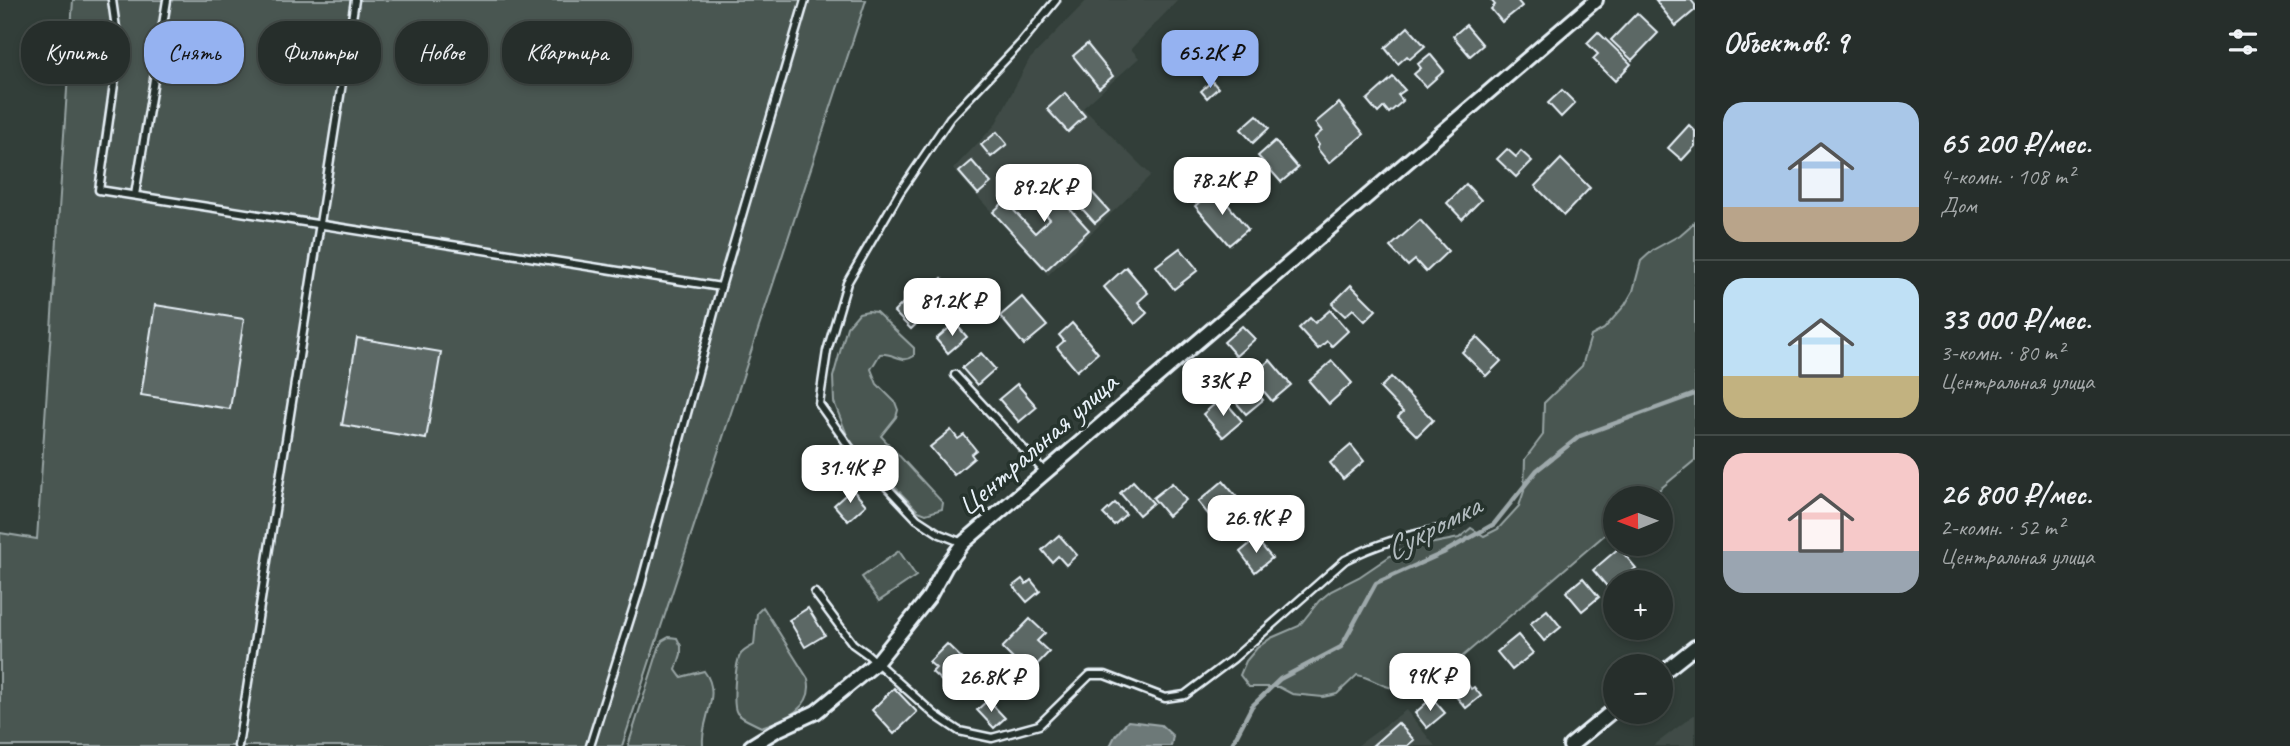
<!DOCTYPE html>
<html lang="ru">
<meta charset="utf-8">
<style>
:root{--surface:#262e2b;--page:#323a37;--text:#f1f3f6;--muted:#a4a8a9;--line:#424a47;--accent:#95b2f1}
body{margin:0;font-family:Caveat,sans-serif;background:var(--page);color:var(--text);height:100vh;display:flex;flex-direction:column;font-size:26px;white-space:nowrap}
*{box-sizing:border-box;margin:0}
p{font-size:23px;color:var(--muted)}
.icon{flex:none;width:38px;height:38px;fill:none;stroke:currentColor;stroke-width:2;stroke-linecap:round;stroke-linejoin:round}
.map{position:relative;flex:1;overflow:hidden}
.drawer{display:flex;flex-direction:column;background:var(--surface);width:595px}
.drawer>*{flex:none}
.top-card{position:absolute;left:21px;top:21px;width:665px;height:63px;display:flex;gap:14px}
.needle{width:46px;rotate:269deg}
.tools{position:absolute;left:1603px;top:486px;display:grid;gap:14px}
.tools a{display:grid;place-items:center;width:70px;height:70px;border-radius:50%;background:var(--surface);box-shadow:0 4px 10px #0003,0 0 0 2px var(--line);font-size:35px}
.price{position:absolute;translate:-50% -60px;padding:0 16px;border-radius:14px;background:#fff;color:#222;font-size:23px;line-height:46px;filter:drop-shadow(0 2px 4px #0008)}
.price::after{content:'';position:absolute;left:50%;top:42px;width:21px;height:16px;margin-left:-10px;background:inherit;clip-path:polygon(0 0,100% 0,50% 100%)}
.price.on{background:var(--accent);color:#111}
ul{padding:0;list-style:none}
li{display:flex;align-items:center;gap:21px;height:175px;padding:0 28px}
li+li{border-top:2px solid var(--line)}
li span{display:grid;place-items:center;flex:none;width:196px;height:140px;border-radius:21px;color:#555}
li>.icon{margin-inline-start:auto}
span .icon{width:84px;height:84px;fill:#fffc;stroke-width:1}
li b{font-size:30px}
h2{display:flex;justify-content:space-between;align-items:center;height:84px;padding:0 28px;font-size:30px}
.pill{padding:0 24px;border-radius:28px;background:var(--surface);box-shadow:0 4px 10px #0003,0 0 0 2px var(--line);font-size:24px;line-height:63px}
.pill.on{background:var(--accent);color:#111}
main{display:flex;flex:1;min-height:0}
.map>svg:first-child{display:block}
.built{fill:#3f4b46}
.green{fill:#495651;stroke:#98a4a4;stroke-width:2}
.water{fill:#6d7978;stroke:#9ea9ab;stroke-width:2}
.lines{fill:none;stroke-linecap:round;stroke-linejoin:round}
.stream{stroke:#9ea9ab;stroke-width:4.5}
.building{fill:#5c6865;stroke:#e8f1f8;stroke-width:2}
.lane-casing{stroke:#e8f1f8;stroke-width:11}
.street-casing{stroke:#e8f1f8;stroke-width:18}
.lane{stroke:#26332d;stroke-width:6}
.street{stroke:#26332d;stroke-width:12}
.labels{text-anchor:middle;stroke-width:7;stroke-linejoin:round;paint-order:stroke}
.street-label{font-size:30px;fill:#e8f1f8;stroke:#26332d}
.water-label{font-size:32px;font-style:italic;fill:#b1bbbe;stroke:#26332d}
</style>
<main>
<div class="map">
<svg width="1695" height="746" viewBox="0 0 1695 746">
<rect width="100%" height="100%" fill="#323e39"/>
<filter id="ink" filterUnits="userSpaceOnUse"><feTurbulence type="fractalNoise" baseFrequency=".0143" numOctaves="2"/><feDisplacementMap in="SourceGraphic" scale="14" xChannelSelector="R" yChannelSelector="G"/><feConvolveMatrix kernelMatrix="1 2 1 2 8 2 1 2 1" color-interpolation-filters="sRGB"/></filter>
<g filter="url(#ink)">
<g class="built">
<path d="M1087 0H1178L1131 49 1139 58 1083 108 1151 175 1048 275 953 169 995 125 1029 60Z"/>
<path d="M1406 710 1435 746H1357Z"/>
<path d="M1695 714V746H1653Z"/>
</g>
<g class="green">
<path d="M73 0H866L622 746H0V533L37 539Z"/>
<path d="M1695 222V460L1648 499H1615V526L1442 674C1425 684 1404 694 1383 685 1373 681 1368 677 1357 675L1337 694 1323 697 1292 694 1279 687H1249L1240 675 1246 661 1257 648 1271 638 1299 626 1319 601 1331 591 1359 577 1399 550 1459 538 1471 528 1484 536 1498 529 1519 506 1524 491 1525 459 1543 435 1544 403 1582 366 1591 336 1604 329 1625 305 1633 291 1641 261 1653 250 1680 235Z"/>
<path d="M868 311 876 312 914 348V356C902 365 893 352 880 354L871 369 877 384 895 402 898 410 896 417 881 436 943 503 942 509 926 514 918 511 849 440 834 402 833 377 847 327 859 313Z"/>
<path d="M899 551 916 576 879 601 862 577Z"/>
<path d="M763 607 808 679C815 708 784 720 761 727 754 723 742 719 737 713 732 707 735 661 741 654 744 650 751 647 754 645L757 613Z"/>
<path d="M669 637 677 638 681 646V654L676 670 681 677 704 671C723 695 700 719 703 746H628L659 648 662 641Z"/>
</g>
<path class="water" d="M1128 721 1161 725 1173 736 1171 746H1110L1115 736Z"/>
<g class="lines">
<path class="stream" d="M1231 746 1252 706 1280 679 1341 647 1376 583 1443 553 1494 524 1537 470 1580 436 1695 394"/>
</g>
<g class="building">
<path d="M1491 0H1517L1522 6 1502 22 1491 9 1495 5Z"/>
<path d="M1655 0H1691L1695 5V10L1676 26Z"/>
<path d="M1637 13 1658 33 1632 60 1611 40Z"/>
<path d="M1466 25 1483 45 1470 56 1453 36Z"/>
<path d="M1408 27 1425 46 1410 59 1407 56 1398 64 1385 48Z"/>
<path d="M1598 32 1631 64 1615 81 1593 59 1598 54 1587 43Z"/>
<path d="M1087 44 1113 76 1099 88 1073 56Z"/>
<path d="M1430 54 1444 71 1426 87 1414 74 1421 68 1418 64Z"/>
<path d="M1393 77 1405 90 1398 95 1403 101 1389 113 1384 107 1378 113 1367 100Z"/>
<path d="M1212 81 1218 88 1207 98 1201 91Z"/>
<path d="M1562 90 1575 103 1561 117 1548 103Z"/>
<path d="M1065 93 1085 116 1068 132 1047 109Z"/>
<path d="M1339 103 1364 134 1329 163 1317 148 1319 145 1314 138 1322 131 1315 123Z"/>
<path d="M1257 115 1269 128 1253 143 1241 129Z"/>
<path d="M1689 125 1695 131V146L1682 160 1668 148Z"/>
<path d="M997 132 1007 144 991 157 981 145Z"/>
<path d="M1275 141 1298 168 1281 182 1258 156Z"/>
<path d="M1507 149 1516 157 1521 151 1532 161 1516 177 1497 159Z"/>
<path d="M1561 159 1590 188 1564 215 1535 186Z"/>
<path d="M972 161 991 183 978 194 959 172Z"/>
<path d="M1036 172 1089 230 1046 270 993 212 1005 201 1035 233 1050 219 1021 187Z"/>
<path d="M1466 184 1481 200 1462 219 1447 203Z"/>
<path d="M1215 189 1248 229 1229 245 1195 206Z"/>
<path d="M1090 190 1109 211 1095 223 1076 202Z"/>
<path d="M1420 220 1448 251 1426 272 1415 260 1408 266 1390 247Z"/>
<path d="M1180 248 1198 270 1174 289 1156 266Z"/>
<path d="M1126 267 1148 293 1138 302 1147 313 1135 324 1104 287Z"/>
<path d="M942 278 956 294 940 308 926 292Z"/>
<path d="M1351 285 1376 310 1365 321 1353 309 1345 316 1332 304Z"/>
<path d="M1022 297 1047 326 1024 345 1000 316Z"/>
<path d="M908 298 925 316 911 329 894 312Z"/>
<path d="M155 305 244 319 230 409 141 395Z"/>
<path d="M1330 310 1348 331 1332 346 1327 341 1318 349 1299 328 1310 318 1315 323Z"/>
<path d="M955 323 967 337 948 353 936 339Z"/>
<path d="M1072 323 1098 353 1077 371 1057 347 1064 341 1059 335Z"/>
<path d="M1242 326 1255 339 1236 356 1224 342Z"/>
<path d="M1477 337 1501 361 1486 376 1462 352Z"/>
<path d="M357 338 441 352 426 439 342 425Z"/>
<path d="M981 353 995 369 977 385 962 368Z"/>
<path d="M1270 360 1291 385 1272 401 1251 376Z"/>
<path d="M1332 361 1352 383 1329 404 1309 381Z"/>
<path d="M1391 377 1433 420 1417 436 1398 417 1403 412 1380 388Z"/>
<path d="M1244 378 1263 400 1246 414 1227 392Z"/>
<path d="M1017 384 1037 407 1019 422 999 399Z"/>
<path d="M1222 398 1242 421 1223 437 1203 414Z"/>
<path d="M951 430 958 439 964 435 976 450 971 454 974 458 954 475 930 447Z"/>
<path d="M1351 445 1364 461 1343 479 1330 463Z"/>
<path d="M1133 481 1153 503 1139 515 1120 493Z"/>
<path d="M1223 481 1252 515 1227 537 1198 502Z"/>
<path d="M1172 483 1186 500 1168 516 1153 498Z"/>
<path d="M852 489 866 505 848 521 834 505Z"/>
<path d="M1115 503 1126 514 1114 525 1103 514Z"/>
<path d="M1059 535 1077 555 1066 565 1058 556 1052 562 1042 550Z"/>
<path d="M1256 539 1272 558 1255 572 1240 552Z"/>
<path d="M1619 548 1636 568 1615 583 1610 590 1593 570Z"/>
<path d="M1583 578 1599 597 1582 611 1566 592Z"/>
<path d="M1022 579 1026 584 1031 580 1040 591 1027 602 1013 586Z"/>
<path d="M808 608 825 635 805 647 789 620Z"/>
<path d="M1547 610 1561 627 1544 641 1530 624Z"/>
<path d="M1030 619 1045 633 1037 641 1049 652 1028 674 1002 648Z"/>
<path d="M1518 635 1533 653 1512 670 1497 652Z"/>
<path d="M947 644 972 668 951 690 932 672 936 668 929 662Z"/>
<path d="M1466 682 1471 689 1474 687 1481 696 1466 708 1453 693Z"/>
<path d="M894 688 917 712 894 734 872 710Z"/>
<path d="M1432 698 1445 713 1427 728 1415 713Z"/>
<path d="M988 700 1005 718 994 728 977 710Z"/>
<path d="M1398 723 1414 740 1407 746H1372Z"/>
</g>
<g class="lines">
<defs>
<g id="lane">
<path d="M112 0 119 49 99 190 721 287"/>
<path d="M135 195 167 0"/>
<path d="M955 375 1045 472"/>
<path d="M963 543 940 534 917 519 851 449 819 404 827 351 847 283 900 192 950 118 1021 43 1056 0"/>
<path d="M815 593 853 644 867 654 935 715 959 731 992 738 1039 725 1090 675H1105L1165 698 1185 695 1234 658 1345 560C1379 542 1414 533 1451 527"/>
<path d="M238 746 355 0"/>
<path d="M590 746 641 584 721 287 805 0"/>
</g>
<g id="street">
<path d="M1661 674 1695 647"/>
<path d="M751 746 777 730 816 712 877 662 929 597 946 566 963 543 1596 0"/>
<path d="M1570 746 1615 709"/>
</g>
</defs>
<use href="#lane" class="lane-casing"/>
<use href="#street" class="street-casing"/>
<use href="#lane" class="lane"/>
<use href="#street" class="street"/>
</g>
</g>
<g class="labels">
<g class="street-label">
<text transform="translate(1037 444) rotate(-41)" y="10">Центральная улица</text>
</g>
<g class="water-label">
<text transform="translate(1432 527) rotate(-28)" y="11">Сукромка</text>
</g>
</g>
</svg>
<div class="tools">
<a><svg class="needle" viewBox="-14 -14 28 28"><path d="M0-13l5 13h-10z" fill="#e53935"/><path d="M0 13l5-13h-10z" fill="#a4a8a9"/></svg></a>
<a>+</a>
<a>−</a>
</div>
<b class="price on" style="left:1210px;top:90px">65.2K ₽</b>
<b class="price" style="left:1222px;top:217px">78.2K ₽</b>
<b class="price" style="left:1044px;top:224px">89.2K ₽</b>
<b class="price" style="left:952px;top:338px">81.2K ₽</b>
<b class="price" style="left:1223px;top:418px">33K ₽</b>
<b class="price" style="left:850px;top:505px">31.4K ₽</b>
<b class="price" style="left:1256px;top:555px">26.9K ₽</b>
<b class="price" style="left:1430px;top:713px">99K ₽</b>
<b class="price" style="left:991px;top:714px">26.8K ₽</b>
<div class="top-card">
<a class="pill">Купить</a>
<a class="pill on">Снять</a>
<a class="pill">Фильтры</a>
<a class="pill">Новое</a>
<a class="pill">Квартира</a>
</div>
</div>
<section class="drawer">
<h2>Объектов: 9<svg class="icon" aria-label="filters" viewBox="0 0 24 24"><path d="M4 7h16M4 17h16"/><circle cx="9" cy="7" r="2"/><circle cx="15" cy="17" r="2"/></svg></h2>
<ul>
<li><span style="background:linear-gradient(#a9c7e8 75%,#b9a48a 0)"><svg class="icon" aria-label="home" viewBox="0 0 24 24"><path d="M3 11l9-7 9 7M6 9v11h12V9"/></svg></span><div><b>65 200 ₽/мес.</b><p>4-комн. · 108 m²</p><p>Дом</p></div></li>
<li><span style="background:linear-gradient(#bfe0f5 70%,#c2b280 0)"><svg class="icon" aria-label="home" viewBox="0 0 24 24"><path d="M3 11l9-7 9 7M6 9v11h12V9"/></svg></span><div><b>33 000 ₽/мес.</b><p>3-комн. · 80 m²</p><p>Центральная улица</p></div></li>
<li><span style="background:linear-gradient(#f6c9c9 70%,#9aa5b1 0)"><svg class="icon" aria-label="home" viewBox="0 0 24 24"><path d="M3 11l9-7 9 7M6 9v11h12V9"/></svg></span><div><b>26 800 ₽/мес.</b><p>2-комн. · 52 m²</p><p>Центральная улица</p></div></li>
</ul>
</section>
</main>
